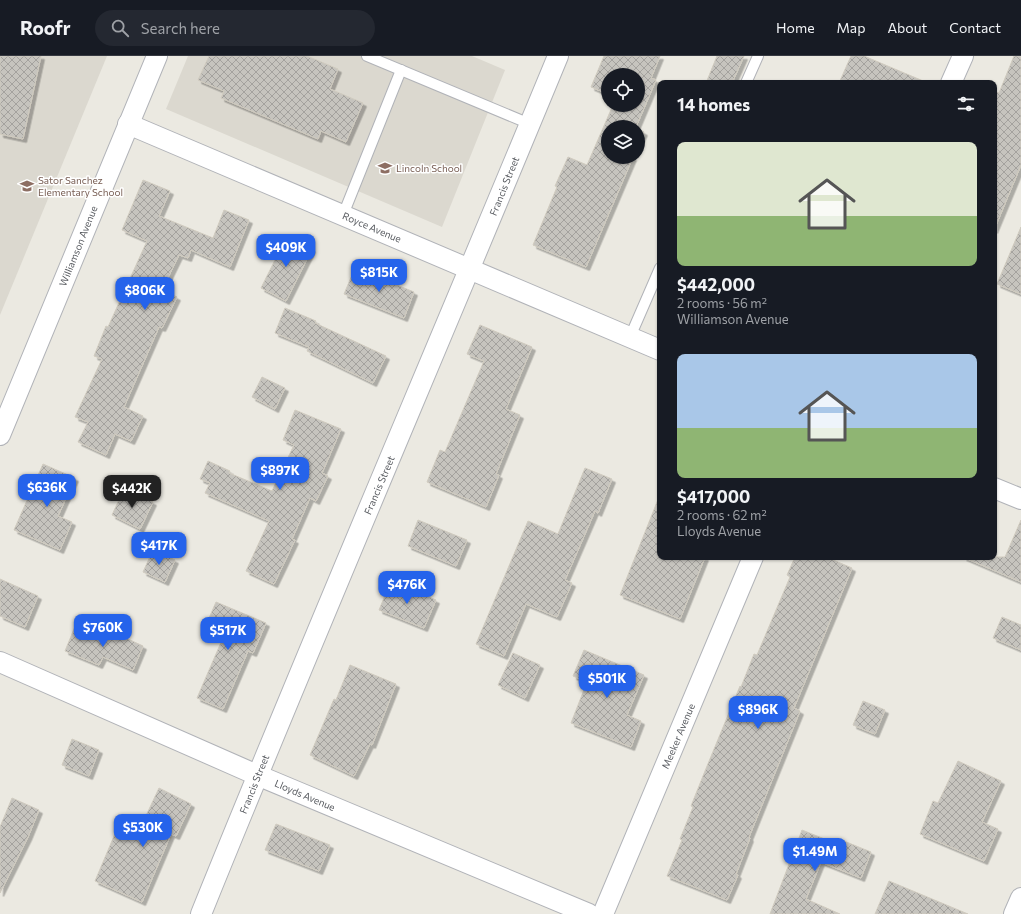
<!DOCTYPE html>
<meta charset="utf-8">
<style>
:root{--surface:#171b24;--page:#242831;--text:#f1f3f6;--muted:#9ea1a6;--line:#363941;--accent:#2563eb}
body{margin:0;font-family:Commissioner,sans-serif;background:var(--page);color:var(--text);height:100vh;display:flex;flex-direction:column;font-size:15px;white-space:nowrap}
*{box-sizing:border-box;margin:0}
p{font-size:13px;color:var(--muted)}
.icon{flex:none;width:22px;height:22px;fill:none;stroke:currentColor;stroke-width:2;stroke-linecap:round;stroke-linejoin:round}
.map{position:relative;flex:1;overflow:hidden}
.drawer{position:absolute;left:657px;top:24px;width:340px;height:480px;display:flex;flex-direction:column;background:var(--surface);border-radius:8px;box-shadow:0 1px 3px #0004}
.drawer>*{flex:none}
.buttons{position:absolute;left:601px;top:12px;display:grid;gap:8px}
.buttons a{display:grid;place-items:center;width:44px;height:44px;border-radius:50%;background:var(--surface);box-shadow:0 1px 3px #0004;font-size:20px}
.price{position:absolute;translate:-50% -34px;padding:0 9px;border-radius:8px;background:var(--accent);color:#fff;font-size:13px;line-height:26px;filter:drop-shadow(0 1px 2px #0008)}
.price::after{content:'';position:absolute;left:50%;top:24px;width:12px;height:9px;margin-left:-6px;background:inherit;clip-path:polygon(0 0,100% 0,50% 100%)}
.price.current{background:#222;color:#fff}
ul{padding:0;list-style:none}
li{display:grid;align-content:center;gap:8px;height:212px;padding:0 20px}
li span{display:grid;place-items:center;height:124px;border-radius:8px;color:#555}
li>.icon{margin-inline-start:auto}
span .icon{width:72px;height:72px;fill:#fffc;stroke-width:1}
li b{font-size:17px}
h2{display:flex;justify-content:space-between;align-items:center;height:48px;padding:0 20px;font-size:17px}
header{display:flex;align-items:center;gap:24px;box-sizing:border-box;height:56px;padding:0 20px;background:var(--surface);border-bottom:1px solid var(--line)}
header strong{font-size:19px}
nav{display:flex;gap:22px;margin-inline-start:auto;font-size:14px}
.search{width:280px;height:36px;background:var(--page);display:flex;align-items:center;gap:10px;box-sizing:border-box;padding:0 14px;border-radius:22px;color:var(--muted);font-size:15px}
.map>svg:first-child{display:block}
.education{fill:#dbd8cf}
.building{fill:url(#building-cross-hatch);stroke:#d0cbbf;filter:url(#shadow)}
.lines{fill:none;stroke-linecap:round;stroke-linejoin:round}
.lane-casing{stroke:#b1b3b8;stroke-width:12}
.street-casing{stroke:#b1b3b8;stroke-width:22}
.lane{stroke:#fff;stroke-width:10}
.street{stroke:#fff;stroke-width:20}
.labels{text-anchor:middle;stroke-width:3;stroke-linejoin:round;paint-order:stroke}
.education-label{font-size:10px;fill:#785e54;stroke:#fff;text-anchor:start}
.street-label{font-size:10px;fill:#595c61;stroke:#fff}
</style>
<header>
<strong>Roofr</strong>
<div class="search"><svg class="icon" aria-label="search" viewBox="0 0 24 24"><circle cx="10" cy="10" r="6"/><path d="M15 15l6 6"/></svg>Search here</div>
<nav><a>Home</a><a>Map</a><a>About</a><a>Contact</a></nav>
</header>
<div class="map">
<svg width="1021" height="858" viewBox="0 0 1021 858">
<defs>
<pattern id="building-cross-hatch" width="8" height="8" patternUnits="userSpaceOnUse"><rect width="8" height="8" fill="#c6c4be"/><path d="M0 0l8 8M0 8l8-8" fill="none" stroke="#a4a29e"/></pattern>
<filter id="shadow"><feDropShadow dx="3.5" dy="3.5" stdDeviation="0" flood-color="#0004"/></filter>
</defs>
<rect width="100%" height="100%" fill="#ebe9e1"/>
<g class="education">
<path d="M0 0H107L0 259Z"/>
<path d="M188 0H472L505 14 442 171 166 53Z"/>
</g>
<g class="building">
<path d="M0 0H41L23 83 0 78Z"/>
<path d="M209 0H307L338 13 330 33 363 47 346 86 321 75 318 83 221 42 224 35 198 24Z"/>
<path d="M604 0H660L651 22 656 24 636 71H608V101H633L586 211 533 189 557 131 555 130 568 101 587 109 613 49H638V19H608V38L591 31Z"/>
<path d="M717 0H744L732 27H706Z"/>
<path d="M851 0H864L928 27H839Z"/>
<path d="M1014 0H1021V109L994 174V35L999 37Z"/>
<path d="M638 73 644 76 638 89Z"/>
<path d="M143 124 170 135 159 160 213 182 224 154 249 164 230 211 191 194 188 202 179 199 162 234 177 241 162 272 159 271 124 351 143 360 131 385 115 378 106 399 78 386 88 366 75 361 102 303 94 300 106 270 108 271 147 185 122 174Z"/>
<path d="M1021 171V238L997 228Z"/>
<path d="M287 180 312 193 286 245 261 232Z"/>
<path d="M355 212 414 236 404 262 344 238Z"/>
<path d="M285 252 316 265 315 267 386 300 373 327 307 295 309 291 275 277Z"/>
<path d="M480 269 532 291 506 353 520 359 496 418 499 419 486 451 427 426 440 394 445 396 484 305 467 298Z"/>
<path d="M262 321 285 332 275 353 252 341Z"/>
<path d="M295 354 341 373 322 417 328 420 316 445 310 442 292 483 295 484 274 528 246 515 269 465 205 437 210 427 200 423 208 405 230 415 229 417 272 435 294 389 283 384Z"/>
<path d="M43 408 75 422 58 460 72 466 60 494 14 474Z"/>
<path d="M585 412 612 423 598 457 595 455 565 524 572 527 557 561 526 548 504 600 476 588 528 465 558 478Z"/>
<path d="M124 433 153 446 140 473 112 459Z"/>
<path d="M659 441 660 501H705L680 563 620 539Z"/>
<path d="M418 464 467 484 456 510 408 490Z"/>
<path d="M1021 464V526L963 501H1005Z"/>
<path d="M153 494 175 504 165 526 143 516Z"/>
<path d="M795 501H826L852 512 794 652 800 655 749 781 750 782 736 818 738 819 727 844 667 820 682 784 680 783 693 751 691 750 705 715 740 630 741 631 754 598 757 599 790 521 787 519Z"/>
<path d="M0 523 38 540 25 571 0 560Z"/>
<path d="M391 525 436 544 424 572 379 554Z"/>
<path d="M216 546 266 567 253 597 248 595 223 653 197 642 222 584 203 576Z"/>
<path d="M1002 561 1021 569V594L993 582Z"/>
<path d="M76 568 115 585 117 578 143 590 133 614 103 601 99 609 65 595Z"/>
<path d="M584 594 644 619 627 659 641 665 631 691 571 667 587 626 573 620Z"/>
<path d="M513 597 540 609 525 642 498 629Z"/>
<path d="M350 609 396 628 372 689 370 688 354 720 310 699 334 643 336 644Z"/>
<path d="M863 645 885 654 875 678 853 669Z"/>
<path d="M72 683 99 694 89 720 62 709Z"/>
<path d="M958 705 1001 725 982 766 998 773 984 805 920 778 933 745 938 747Z"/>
<path d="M159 732 191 748 176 780 171 778 142 846 95 825 117 773 136 781Z"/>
<path d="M12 742 39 754 28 781 0 837V771Z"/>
<path d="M276 768 330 789 319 815 265 794Z"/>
<path d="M802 774 837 788 839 783 871 796 861 822 821 806 806 843 840 858H770Z"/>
<path d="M889 825 968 858H875Z"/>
</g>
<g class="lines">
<defs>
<g id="lane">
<path d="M367 0 530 68"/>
<path d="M746 27 758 0"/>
<path d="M343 159 401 14"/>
<path d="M630 281 660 212"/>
</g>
<g id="street">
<path d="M951 27 963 0"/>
<path d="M128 68 660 294"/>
<path d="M0 379 157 0"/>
<path d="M994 432 1021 443"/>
<path d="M0 606 257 719 589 858"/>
<path d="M201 858C317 571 440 286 558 0"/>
<path d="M603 858 753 501"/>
<path d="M1014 858 1021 842"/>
</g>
</defs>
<use href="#lane" class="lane-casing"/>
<use href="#street" class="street-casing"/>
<use href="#lane" class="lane"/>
<use href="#street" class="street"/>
</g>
<defs>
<symbol id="school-bare" viewBox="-9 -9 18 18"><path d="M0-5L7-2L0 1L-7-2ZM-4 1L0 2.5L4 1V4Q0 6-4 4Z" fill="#8d6e63" stroke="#fff" stroke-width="2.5" paint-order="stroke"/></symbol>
</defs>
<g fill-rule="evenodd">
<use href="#school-bare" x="375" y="102" width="20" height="20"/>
<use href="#school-bare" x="17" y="120" width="20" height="20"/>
</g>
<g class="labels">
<g class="education-label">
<text x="396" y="116">Lincoln School</text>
<text x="38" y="128">Sator Sanchez<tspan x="38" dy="12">Elementary School</tspan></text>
</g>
<g class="street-label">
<text transform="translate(504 130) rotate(-68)" y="4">Francis Street</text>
<text transform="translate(372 171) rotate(23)" y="4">Royce Avenue</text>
<text transform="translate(78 190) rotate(-68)" y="4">Williamson Avenue</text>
<text transform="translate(379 429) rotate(-67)" y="4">Francis Street</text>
<text transform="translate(678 680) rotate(-67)" y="4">Meeker Avenue</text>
<text transform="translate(254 728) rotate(-68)" y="4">Francis Street</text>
<text transform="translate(305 739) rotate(23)" y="4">Lloyds Avenue</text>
</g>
</g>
</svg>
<div class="buttons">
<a><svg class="icon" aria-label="locate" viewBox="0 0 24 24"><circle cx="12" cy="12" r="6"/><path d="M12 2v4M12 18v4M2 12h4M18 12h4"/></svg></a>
<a><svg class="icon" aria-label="layers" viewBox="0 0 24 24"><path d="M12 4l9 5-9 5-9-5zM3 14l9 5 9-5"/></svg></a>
</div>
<b class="price" style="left:286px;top:212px">$409K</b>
<b class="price" style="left:379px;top:237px">$815K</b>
<b class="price" style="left:145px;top:255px">$806K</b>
<b class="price" style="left:280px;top:435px">$897K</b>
<b class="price" style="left:47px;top:452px">$636K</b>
<b class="price current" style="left:132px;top:453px">$442K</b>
<b class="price" style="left:159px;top:510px">$417K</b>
<b class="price" style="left:407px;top:549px">$476K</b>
<b class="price" style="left:103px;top:592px">$760K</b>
<b class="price" style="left:228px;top:595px">$517K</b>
<b class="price" style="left:607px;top:643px">$501K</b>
<b class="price" style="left:758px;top:674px">$896K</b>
<b class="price" style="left:143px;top:792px">$530K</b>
<b class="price" style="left:815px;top:816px">$1.49M</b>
<section class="drawer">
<h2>14 homes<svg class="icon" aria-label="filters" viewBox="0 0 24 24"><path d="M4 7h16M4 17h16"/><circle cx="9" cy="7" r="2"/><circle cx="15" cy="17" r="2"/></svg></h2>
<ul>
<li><span style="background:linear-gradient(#dfe7d0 60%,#8fb573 0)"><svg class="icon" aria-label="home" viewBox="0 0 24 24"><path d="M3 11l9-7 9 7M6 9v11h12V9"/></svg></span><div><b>$442,000</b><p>2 rooms · 56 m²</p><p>Williamson Avenue</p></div></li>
<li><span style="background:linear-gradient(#a9c7e8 60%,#8fb573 0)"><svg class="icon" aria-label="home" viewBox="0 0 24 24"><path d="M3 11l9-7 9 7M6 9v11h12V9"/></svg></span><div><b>$417,000</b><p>2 rooms · 62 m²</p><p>Lloyds Avenue</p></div></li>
</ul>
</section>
</div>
